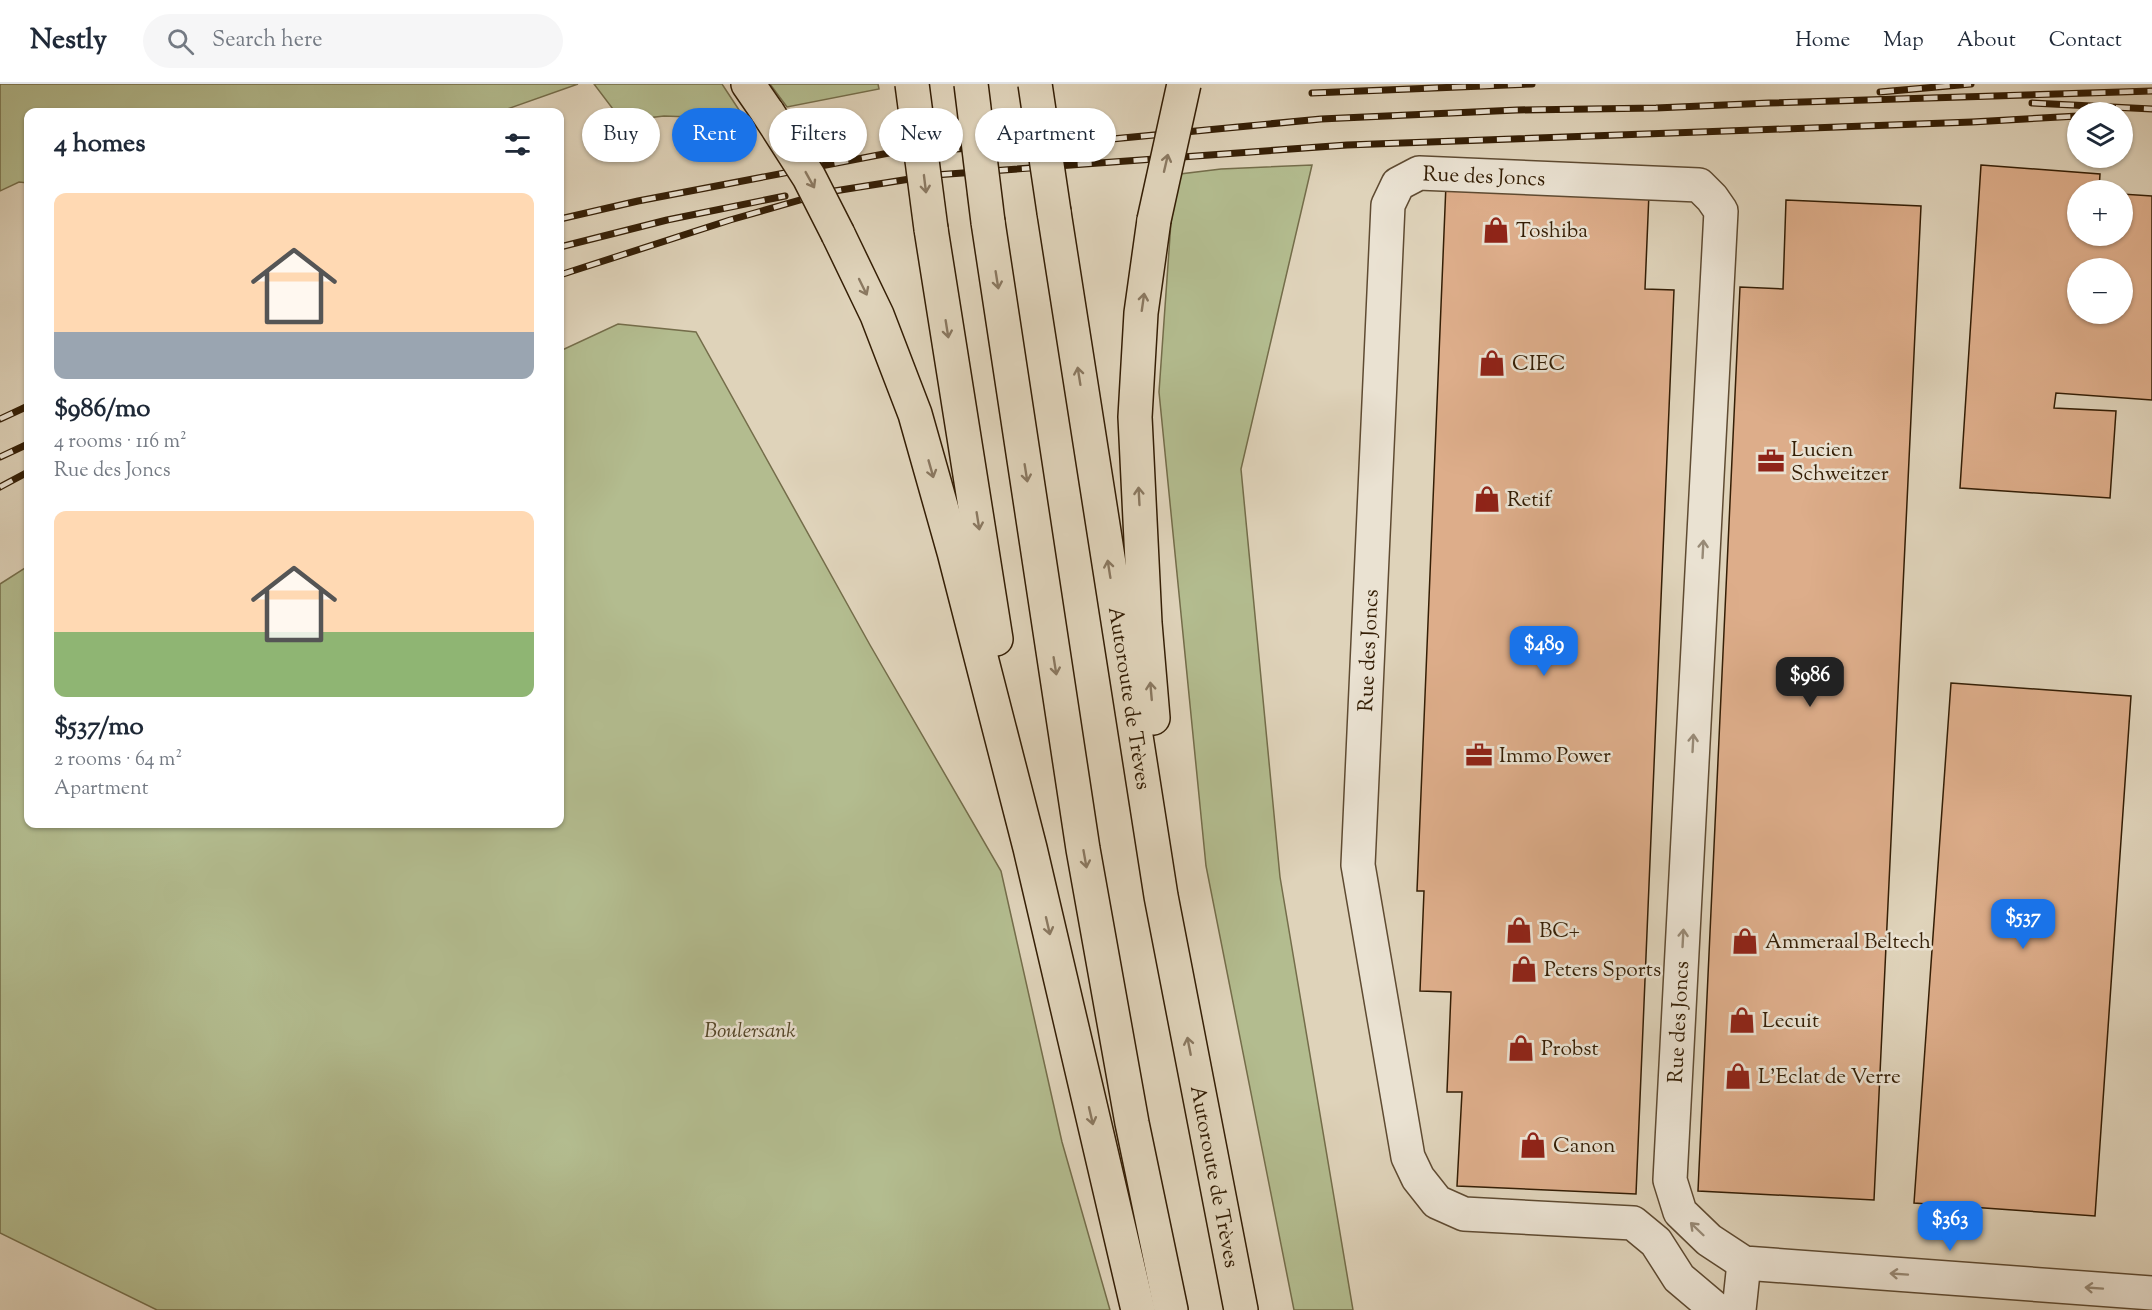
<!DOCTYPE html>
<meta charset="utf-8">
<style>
:root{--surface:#fff;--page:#f6f6f7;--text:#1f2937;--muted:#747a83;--line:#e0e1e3;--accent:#1a73e8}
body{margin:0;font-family:"Sorts Mill Goudy",serif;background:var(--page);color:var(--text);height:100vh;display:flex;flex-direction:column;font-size:22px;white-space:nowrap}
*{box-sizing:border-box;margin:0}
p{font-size:20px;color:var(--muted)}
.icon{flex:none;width:33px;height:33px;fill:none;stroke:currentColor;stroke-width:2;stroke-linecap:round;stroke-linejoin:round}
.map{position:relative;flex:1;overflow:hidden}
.details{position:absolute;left:24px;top:24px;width:540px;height:720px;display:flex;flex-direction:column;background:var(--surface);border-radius:12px;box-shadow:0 2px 4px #0004}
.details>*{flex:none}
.guide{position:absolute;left:582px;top:24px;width:570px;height:54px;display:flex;gap:12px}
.buttons{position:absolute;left:2067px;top:18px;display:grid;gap:12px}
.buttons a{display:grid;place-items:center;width:66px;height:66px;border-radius:50%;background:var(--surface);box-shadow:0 2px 4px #0004;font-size:30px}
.price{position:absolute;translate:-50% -51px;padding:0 14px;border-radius:12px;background:var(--accent);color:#fff;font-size:20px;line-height:39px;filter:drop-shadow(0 2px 3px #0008)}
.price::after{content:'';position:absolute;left:50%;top:36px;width:18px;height:14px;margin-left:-9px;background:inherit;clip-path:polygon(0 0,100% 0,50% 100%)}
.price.selected{background:#222;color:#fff}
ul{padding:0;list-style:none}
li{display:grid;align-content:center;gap:12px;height:318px;padding:0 30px}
li span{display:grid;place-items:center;height:186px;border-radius:12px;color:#555}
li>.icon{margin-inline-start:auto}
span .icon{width:108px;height:108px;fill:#fffc;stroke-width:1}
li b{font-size:26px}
h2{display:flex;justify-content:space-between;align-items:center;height:72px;padding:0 30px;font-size:26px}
.chip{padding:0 21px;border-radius:27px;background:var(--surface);box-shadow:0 2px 4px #0004;font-size:21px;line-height:54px}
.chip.selected{background:var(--accent);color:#fff}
header{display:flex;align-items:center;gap:36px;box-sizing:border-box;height:84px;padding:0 30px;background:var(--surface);border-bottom:2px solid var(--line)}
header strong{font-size:28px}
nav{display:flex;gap:33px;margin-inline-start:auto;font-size:21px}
.search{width:420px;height:54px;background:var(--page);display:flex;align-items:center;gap:15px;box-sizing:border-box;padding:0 21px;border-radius:33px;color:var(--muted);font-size:22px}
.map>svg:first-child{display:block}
.green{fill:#b3bc8f;stroke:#746d4a;stroke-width:1.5}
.building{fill:#ddad8a;stroke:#341e05;stroke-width:1.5;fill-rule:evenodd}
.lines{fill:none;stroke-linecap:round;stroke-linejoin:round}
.street-casing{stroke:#5f4b32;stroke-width:36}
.highway-casing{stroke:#341e05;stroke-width:36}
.street{stroke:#eae2d2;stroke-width:33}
.highway{stroke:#dfd3ba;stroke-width:33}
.rail-casing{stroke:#341e05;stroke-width:7}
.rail{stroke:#eae2d2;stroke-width:4.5;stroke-dasharray:14;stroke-linecap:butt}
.highway-bridge-casing{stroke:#341e05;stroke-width:36;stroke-linecap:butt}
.highway-bridge{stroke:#dfd3ba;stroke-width:33}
.oneway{stroke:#8a7860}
.oneway2{stroke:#988a76}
.labels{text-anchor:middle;stroke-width:5;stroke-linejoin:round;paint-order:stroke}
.street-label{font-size:21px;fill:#341e05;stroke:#eae2d2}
.poi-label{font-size:21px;fill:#341e05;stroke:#eae2d2;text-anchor:start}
.park-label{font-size:21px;font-style:italic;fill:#544628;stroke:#eae2d2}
</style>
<header>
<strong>Nestly</strong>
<div class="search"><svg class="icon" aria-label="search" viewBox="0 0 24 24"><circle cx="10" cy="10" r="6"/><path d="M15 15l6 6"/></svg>Search here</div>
<nav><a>Home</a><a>Map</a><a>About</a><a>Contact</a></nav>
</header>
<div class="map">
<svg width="2152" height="1226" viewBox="0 0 2152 1226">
<rect width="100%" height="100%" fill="#dfd3ba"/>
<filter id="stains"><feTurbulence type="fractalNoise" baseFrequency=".00333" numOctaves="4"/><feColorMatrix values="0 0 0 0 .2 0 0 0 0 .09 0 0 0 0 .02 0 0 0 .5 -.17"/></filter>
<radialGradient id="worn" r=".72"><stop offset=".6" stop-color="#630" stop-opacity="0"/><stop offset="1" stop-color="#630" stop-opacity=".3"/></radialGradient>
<g class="green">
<path d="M0 0H578L499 28H28V99L19 98 0 107Z"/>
<path d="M594 0H722L745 35 664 32 622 37Z"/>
<path d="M770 0H878L879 5 787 23Z"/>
<path d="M1312 81 1241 385 1280 793 1353 1226H1294L1206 782 1159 308 1171 138 1180 90 1221 85Z"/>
<path d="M618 240 696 248 870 561 1001 787 1062 1058 1110 1226H157L0 1149V500L28 482V740H560V267Z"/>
</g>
<g class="building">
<path d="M1981 81 2100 90 2099 106H2078V152H2122V110L2152 112V316L2056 309 2054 324 2116 327 2110 414 1960 404ZM2078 184H2122V230H2078Z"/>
<path d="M1446 100 1649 109 1645 205 1674 206 1636 1110 1457 1102 1462 1008H1447L1451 908 1420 907 1424 807H1417Z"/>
<path d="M1786 116 1921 122 1874 1116 1698 1107 1740 203 1783 205Z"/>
<path d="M1951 599 2131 612 2095 1132 1914 1119Z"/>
</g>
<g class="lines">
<defs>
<g id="street">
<path id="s1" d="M1717 1226 1679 1194 1656 1158 1633 1139 1464 1130 1437 1118 1418 1094 1408 1073 1358 781 1388 121 1398 100 1419 89 1699 101 1712 114 1721 127 1670 1096 1680 1128 1709 1156 1744 1179 2152 1209"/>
<path d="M1739 1226 1744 1179"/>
</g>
<g id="highway">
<path d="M748 0 768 29"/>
<path id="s2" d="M1054 128 1161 812 1241 1226"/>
<path d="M988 138 1083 765 1132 1039 1171 1226"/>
<path d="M931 145 996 555"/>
<path d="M838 150 877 231 915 330 954 468 1030 764 1138 1226"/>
<path d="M1153 634 1145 539 1135 333 1141 229 1154 136"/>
</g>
</defs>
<use href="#street" class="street-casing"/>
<use href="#highway" class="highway-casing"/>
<use href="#street" class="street"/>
<use href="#highway" class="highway"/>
<defs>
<g id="rail">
<path d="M1880 8 1971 0"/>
<path d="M1312 9 1532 0"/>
<path d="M2032 19 2152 25"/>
<path d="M560 135 638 117 889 69 1091 57 1321 35 1517 26 1656 24 1769 19 2152 7"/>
<path d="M560 163 667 136 785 112"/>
<path d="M560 191 730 136 828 108 935 91 1347 61 1972 38 2078 32"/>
<path d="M0 335 28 322"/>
<path d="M0 373 28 360"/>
<path d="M0 403 28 388"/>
</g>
</defs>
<use href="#rail" class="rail-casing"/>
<use href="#rail" class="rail"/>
<defs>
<g id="highway-bridge">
<path d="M912 0 931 145"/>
<path d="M971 0 988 138"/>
<path d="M1035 0 1054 128"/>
<path d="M768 29 809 93 838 150"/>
<path d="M1154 136 1184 0"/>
</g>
</defs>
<use href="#highway-bridge" class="highway-bridge-casing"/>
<use href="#highway-bridge" class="highway-bridge"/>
</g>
<defs><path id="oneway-shaft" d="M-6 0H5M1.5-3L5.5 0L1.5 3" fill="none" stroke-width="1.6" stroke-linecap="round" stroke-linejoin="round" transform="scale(1.5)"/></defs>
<g class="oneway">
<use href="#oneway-shaft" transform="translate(1166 79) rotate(-77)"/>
<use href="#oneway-shaft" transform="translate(810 96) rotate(61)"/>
<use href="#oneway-shaft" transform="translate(925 100) rotate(83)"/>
<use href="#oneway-shaft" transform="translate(997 196) rotate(81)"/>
<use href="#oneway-shaft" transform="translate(863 203) rotate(64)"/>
<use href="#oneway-shaft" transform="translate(1143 218) rotate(-82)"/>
<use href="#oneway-shaft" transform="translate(947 245) rotate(81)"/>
<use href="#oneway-shaft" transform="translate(1079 292) rotate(-99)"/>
<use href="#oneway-shaft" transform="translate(931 385) rotate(74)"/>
<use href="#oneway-shaft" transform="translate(1026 389) rotate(81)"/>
<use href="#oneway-shaft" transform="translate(1139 412) rotate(-93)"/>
<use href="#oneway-shaft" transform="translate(978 437) rotate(81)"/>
<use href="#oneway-shaft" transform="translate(1109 485) rotate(-99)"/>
<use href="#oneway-shaft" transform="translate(1055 582) rotate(81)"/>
<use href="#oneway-shaft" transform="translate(1151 607) rotate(-95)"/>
<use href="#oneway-shaft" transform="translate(1085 775) rotate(80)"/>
<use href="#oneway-shaft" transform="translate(1048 842) rotate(77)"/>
<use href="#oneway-shaft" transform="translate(1189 962) rotate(-101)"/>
<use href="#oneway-shaft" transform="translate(1091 1032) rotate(77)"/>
</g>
<g class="oneway2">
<use href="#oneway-shaft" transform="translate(1703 465) rotate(-87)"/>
<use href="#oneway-shaft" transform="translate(1693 659) rotate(-87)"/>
<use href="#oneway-shaft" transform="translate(1683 854) rotate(-87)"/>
<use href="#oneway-shaft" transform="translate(1697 1145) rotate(-136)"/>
<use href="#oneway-shaft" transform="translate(1899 1190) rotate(-176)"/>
<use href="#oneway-shaft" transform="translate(2094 1204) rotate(-176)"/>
</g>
<defs>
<symbol id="shop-bare" viewBox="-9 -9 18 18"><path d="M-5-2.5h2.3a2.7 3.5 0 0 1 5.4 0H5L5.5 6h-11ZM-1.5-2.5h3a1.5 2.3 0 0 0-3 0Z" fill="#8f2418" stroke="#eae2d2" stroke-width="2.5" paint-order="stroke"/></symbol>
<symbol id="office-bare" viewBox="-9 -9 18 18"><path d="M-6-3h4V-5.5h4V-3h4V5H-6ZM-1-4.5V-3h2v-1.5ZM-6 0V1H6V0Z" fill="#8f2418" stroke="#eae2d2" stroke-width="2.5" paint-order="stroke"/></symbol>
</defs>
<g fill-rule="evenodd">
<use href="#shop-bare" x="1477" y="127" width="38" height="38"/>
<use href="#shop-bare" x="1473" y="260" width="38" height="38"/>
<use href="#office-bare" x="1752" y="358" width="38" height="38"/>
<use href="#shop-bare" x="1468" y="396" width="38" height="38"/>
<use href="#office-bare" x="1460" y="652" width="38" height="38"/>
<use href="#shop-bare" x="1500" y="827" width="38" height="38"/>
<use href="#shop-bare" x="1726" y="838" width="38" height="38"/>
<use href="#shop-bare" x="1505" y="866" width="38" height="38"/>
<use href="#shop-bare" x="1723" y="917" width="38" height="38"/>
<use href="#shop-bare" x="1502" y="945" width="38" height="38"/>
<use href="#shop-bare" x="1719" y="973" width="38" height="38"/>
<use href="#shop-bare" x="1514" y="1042" width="38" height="38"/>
</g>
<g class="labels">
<g class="street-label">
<text dy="7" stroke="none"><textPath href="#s1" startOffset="1444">Rue des Joncs</textPath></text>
<text dy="7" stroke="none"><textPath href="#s1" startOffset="886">Rue des Joncs</textPath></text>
<text dy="7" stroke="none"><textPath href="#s2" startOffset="492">Autoroute de Trèves</textPath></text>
<text transform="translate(1678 938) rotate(-87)" y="7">Rue des Joncs</text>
<text dy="7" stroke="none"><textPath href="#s2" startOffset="978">Autoroute de Trèves</textPath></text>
</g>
<g class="poi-label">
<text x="1516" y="153">Toshiba</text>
<text x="1512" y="286">CIEC</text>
<text x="1791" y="372">Lucien<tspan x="1791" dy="24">Schweitzer</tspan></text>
<text x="1507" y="422">Retif</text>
<text x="1499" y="678">Immo Power</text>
<text x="1539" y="853">BC+</text>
<text x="1765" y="864">Ammeraal Beltech</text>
<text x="1544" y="892">Peters Sports</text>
<text x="1762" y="943">Lecuit</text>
<text x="1541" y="971">Probst</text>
<text x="1758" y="999">L'Eclat de Verre</text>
<text x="1553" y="1068">Canon</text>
</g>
<g class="park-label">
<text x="750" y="953">Boulersank</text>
</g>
</g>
<rect width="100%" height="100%" filter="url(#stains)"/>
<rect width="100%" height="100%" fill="url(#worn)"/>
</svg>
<div class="buttons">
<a><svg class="icon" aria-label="layers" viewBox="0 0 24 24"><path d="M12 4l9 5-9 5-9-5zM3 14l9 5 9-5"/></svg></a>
<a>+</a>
<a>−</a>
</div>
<b class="price" style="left:1544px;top:593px">$489</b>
<b class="price selected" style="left:1810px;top:624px">$986</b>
<b class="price" style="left:2023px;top:866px">$537</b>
<b class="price" style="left:1950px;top:1168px">$363</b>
<div class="guide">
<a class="chip">Buy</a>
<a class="chip selected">Rent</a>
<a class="chip">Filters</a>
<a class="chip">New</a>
<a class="chip">Apartment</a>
</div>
<section class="details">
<h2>4 homes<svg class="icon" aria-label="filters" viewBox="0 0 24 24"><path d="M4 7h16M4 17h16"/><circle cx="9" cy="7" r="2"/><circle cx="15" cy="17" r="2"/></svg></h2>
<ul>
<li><span style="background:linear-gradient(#ffd9b3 75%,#9aa5b1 0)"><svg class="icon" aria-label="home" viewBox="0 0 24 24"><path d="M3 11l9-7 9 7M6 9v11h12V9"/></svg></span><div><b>$986/mo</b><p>4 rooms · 116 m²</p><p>Rue des Joncs</p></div></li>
<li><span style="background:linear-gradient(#ffd9b3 65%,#8fb573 0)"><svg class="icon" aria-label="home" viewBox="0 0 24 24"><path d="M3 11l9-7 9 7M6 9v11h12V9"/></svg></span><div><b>$537/mo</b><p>2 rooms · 64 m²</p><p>Apartment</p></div></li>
</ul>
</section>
</div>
